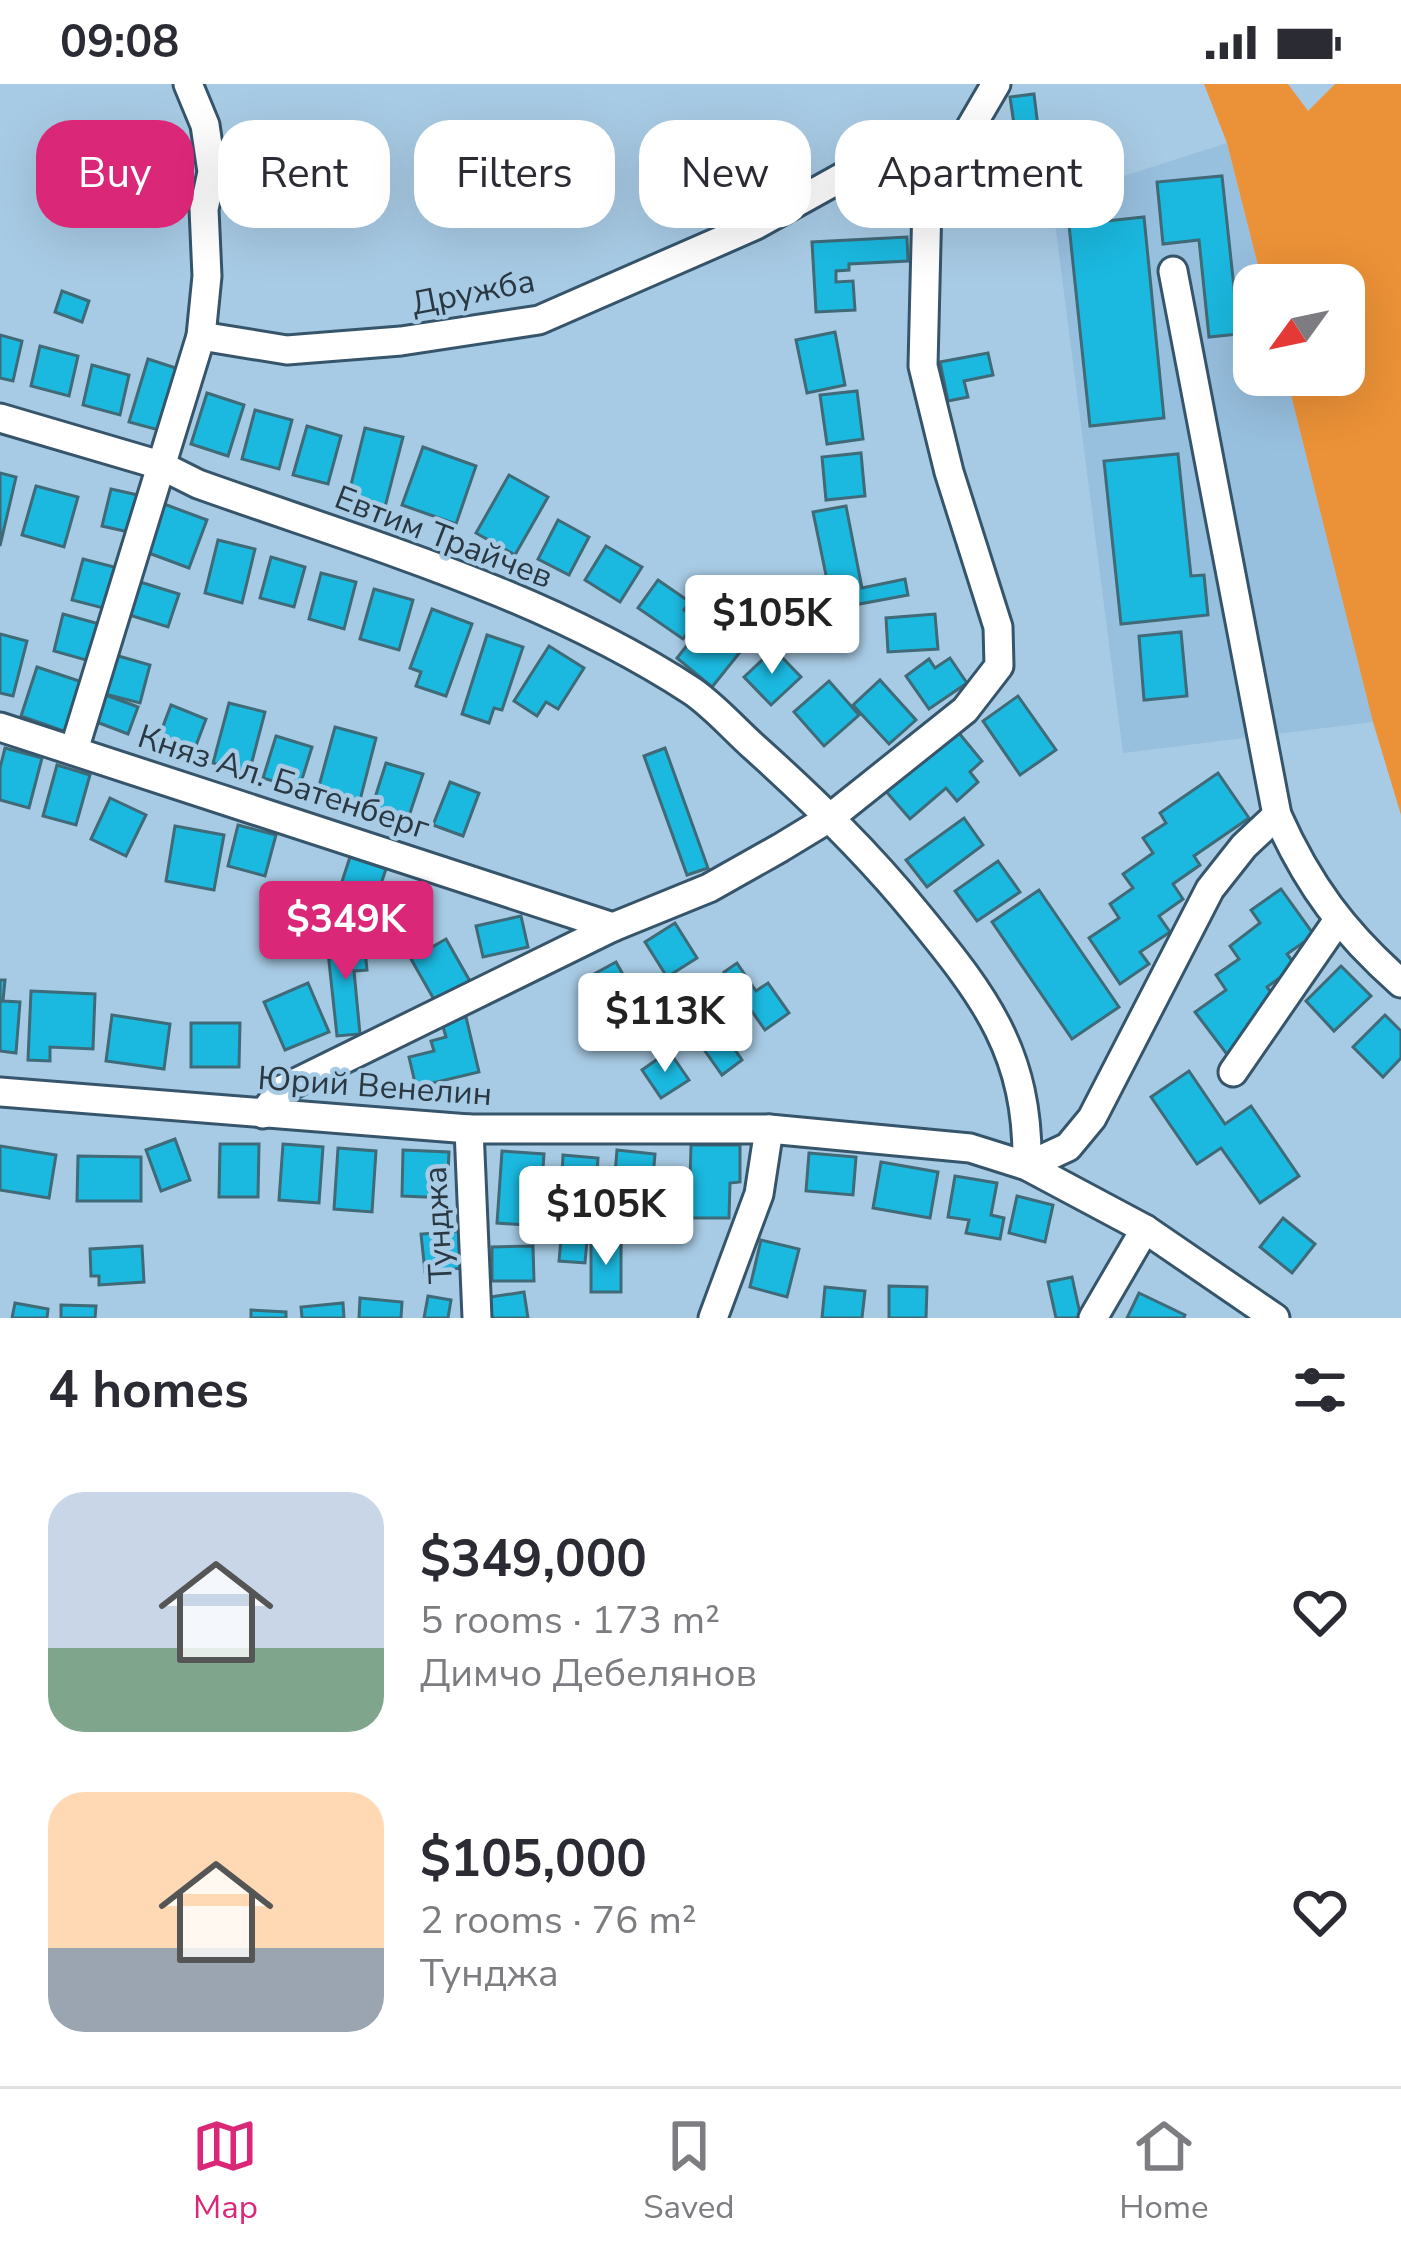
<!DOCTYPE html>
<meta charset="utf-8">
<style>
:root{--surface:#fff;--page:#f7f7f7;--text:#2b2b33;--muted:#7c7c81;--line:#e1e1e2;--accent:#db2777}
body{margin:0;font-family:"Nunito Sans",sans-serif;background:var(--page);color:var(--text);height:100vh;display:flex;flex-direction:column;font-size:45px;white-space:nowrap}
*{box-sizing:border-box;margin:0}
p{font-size:39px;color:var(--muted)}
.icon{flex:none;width:66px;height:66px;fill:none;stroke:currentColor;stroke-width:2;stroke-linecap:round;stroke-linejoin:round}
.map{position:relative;height:1234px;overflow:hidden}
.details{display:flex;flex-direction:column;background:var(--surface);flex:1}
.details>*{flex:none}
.hud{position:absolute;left:36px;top:36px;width:1329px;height:108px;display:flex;gap:24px}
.needle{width:78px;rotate:237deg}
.fabs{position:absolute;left:1233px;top:180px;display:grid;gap:24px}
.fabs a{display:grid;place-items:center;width:132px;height:132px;border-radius:24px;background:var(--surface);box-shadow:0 12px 48px #0002;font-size:60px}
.price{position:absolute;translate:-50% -102px;padding:0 27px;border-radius:12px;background:#fff;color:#222;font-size:39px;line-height:78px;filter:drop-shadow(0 3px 6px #0008)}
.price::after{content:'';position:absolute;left:50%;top:72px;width:36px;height:27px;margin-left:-18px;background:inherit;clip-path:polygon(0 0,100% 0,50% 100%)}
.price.selected{background:var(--accent);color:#fff}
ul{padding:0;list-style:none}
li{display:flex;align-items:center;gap:36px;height:300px;padding:0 48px}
li span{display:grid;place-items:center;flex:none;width:336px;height:240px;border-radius:36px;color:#555}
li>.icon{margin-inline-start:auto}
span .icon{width:144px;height:144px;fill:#fffc;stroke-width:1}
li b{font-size:51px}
h2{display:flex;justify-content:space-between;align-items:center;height:144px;padding:0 48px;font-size:51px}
.chip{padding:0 42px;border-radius:36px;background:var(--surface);box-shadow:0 12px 48px #0002;font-size:42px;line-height:108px}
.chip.selected{background:var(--accent);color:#fff}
.status{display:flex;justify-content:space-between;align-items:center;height:84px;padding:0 60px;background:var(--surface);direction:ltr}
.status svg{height:33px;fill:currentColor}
.dock{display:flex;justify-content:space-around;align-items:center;height:168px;border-top:3px solid var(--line);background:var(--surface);font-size:33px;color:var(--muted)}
.dock a{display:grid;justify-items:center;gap:6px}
.dock .selected{color:var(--accent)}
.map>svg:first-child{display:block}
.built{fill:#97bfde}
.green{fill:#eb9137}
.building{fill:#1bb8df;stroke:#3f6a78;stroke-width:3}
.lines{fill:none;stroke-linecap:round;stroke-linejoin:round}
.minor-casing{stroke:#36556b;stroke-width:33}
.minor{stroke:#fff;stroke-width:27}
.labels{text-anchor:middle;stroke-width:9;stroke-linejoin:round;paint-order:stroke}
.street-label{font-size:33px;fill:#2a3843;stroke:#a8cbe5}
</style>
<div class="status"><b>09:08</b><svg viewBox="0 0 49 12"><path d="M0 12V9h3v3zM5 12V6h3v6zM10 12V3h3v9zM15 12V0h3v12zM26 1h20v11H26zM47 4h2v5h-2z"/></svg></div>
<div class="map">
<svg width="1401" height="1234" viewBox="0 0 1401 1234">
<rect width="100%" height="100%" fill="#a8cbe5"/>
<path class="built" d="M1227 59 1263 201H1254V291H1286L1373 638 1123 669 1052 115Z"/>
<path class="green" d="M1204 0H1288L1308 27 1335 0H1401V731L1373 638 1286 291H1344V201H1263L1227 59Z"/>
<g class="building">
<path d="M1034 10 1039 51 1016 54 1010 13Z"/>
<path d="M1005 71 1010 93 960 105 955 82Z"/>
<path d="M1222 92 1239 250 1209 253 1199 156 1163 160 1157 98Z"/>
<path d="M1144 133 1164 334 1090 342 1069 141Z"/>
<path d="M907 153 908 177 849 180V186L836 187V198L853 197 855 226 816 228 812 158Z"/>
<path d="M62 207 89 217 82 238 55 228Z"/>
<path d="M835 248 845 301 807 309 796 256Z"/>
<path d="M0 251 22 257 13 297 0 294Z"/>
<path d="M40 262 78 272 69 312 31 302Z"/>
<path d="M988 269 993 291 964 297 968 313 948 317 940 278Z"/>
<path d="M148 275 182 286 166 348 129 338Z"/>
<path d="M92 281 129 291 120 331 83 321Z"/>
<path d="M857 307 863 355 827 360 820 311Z"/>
<path d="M207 309 244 321 228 372 191 360Z"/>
<path d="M255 326 292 336 279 385 242 375Z"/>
<path d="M307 342 341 352 328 400 293 391Z"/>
<path d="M365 344 403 353 385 423 348 413Z"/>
<path d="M423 363 476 382 456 440 402 421Z"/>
<path d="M861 369 865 412 826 416 822 373Z"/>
<path d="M1178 370 1191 492 1204 491 1208 531 1121 540 1104 377Z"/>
<path d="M0 389 16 393 0 462Z"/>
<path d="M509 391 548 413 515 471 476 449Z"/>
<path d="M36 402 78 413 64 463 22 451Z"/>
<path d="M111 405 142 412 133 449 102 442Z"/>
<path d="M164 420 207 436 189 484 146 468Z"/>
<path d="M846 422 862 504 905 495 908 511 833 525 813 428Z"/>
<path d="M558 436 589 453 569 491 538 475Z"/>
<path d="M218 456 255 465 242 519 205 509Z"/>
<path d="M606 462 642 483 620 518 585 496Z"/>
<path d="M271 473 305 483 294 523 260 514Z"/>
<path d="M83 475 122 485 111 526 72 516Z"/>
<path d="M321 489 356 498 344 545 309 535Z"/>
<path d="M658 496 690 518 684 526 697 535 683 555 638 524Z"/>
<path d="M137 497 179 510 168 543 126 530Z"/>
<path d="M374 505 413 516 399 566 360 555Z"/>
<path d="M432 525 472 540 446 612 416 602 421 588 410 584Z"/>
<path d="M63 530 103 541 93 578 54 567Z"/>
<path d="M935 530 938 565 888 568 886 534Z"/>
<path d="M711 531 727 544 733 536 753 552 712 603 677 574Z"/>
<path d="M1181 548 1187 612 1144 616 1139 552Z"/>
<path d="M0 550 27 557 13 612 0 609Z"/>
<path d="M487 551 523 563 502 626 494 624 489 639 462 630Z"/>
<path d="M549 562 584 584 558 625 546 618 537 632 514 617Z"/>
<path d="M774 565 801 593 771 621 744 593Z"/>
<path d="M115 571 150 581 140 619 105 610Z"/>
<path d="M950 574 967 599 929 625 906 592 929 575 935 584Z"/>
<path d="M37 583 85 599 69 649 21 632Z"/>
<path d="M880 596 916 636 889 660 853 621Z"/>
<path d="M829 597 859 631 824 662 794 628Z"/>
<path d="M103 610 138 623 128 650 94 637Z"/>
<path d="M1018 612 1056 666 1020 691 983 637Z"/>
<path d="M229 619 265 628 249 689 213 679Z"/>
<path d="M171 621 206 635 192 672 157 658Z"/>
<path d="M335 643 376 654 358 724 316 713Z"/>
<path d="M954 643 982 677 970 688 978 698 957 717 946 704 910 735 883 704Z"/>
<path d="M276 652 312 663 299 705 263 694Z"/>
<path d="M5 664 42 674 29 724 0 716V684Z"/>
<path d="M665 664 708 784 687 791 644 672Z"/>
<path d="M386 679 423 690 407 738 371 726Z"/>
<path d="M57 681 90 691 76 741 43 732Z"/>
<path d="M1218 689 1249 734 1194 772 1200 781 1173 800 1183 815 1159 832 1170 848 1140 868 1149 880 1120 900 1089 854 1119 834 1110 820 1133 804 1123 790 1153 769 1143 754 1166 739 1160 729Z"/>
<path d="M450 698 479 709 463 752 433 741Z"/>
<path d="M110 714 146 731 126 772 91 755Z"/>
<path d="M964 734 983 761 927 803 906 776Z"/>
<path d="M238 741 276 751 265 792 228 782Z"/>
<path d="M175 742 224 751 214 806 166 797Z"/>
<path d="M350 773 386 785 373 824 337 813Z"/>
<path d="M998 777 1020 808 977 837 955 807Z"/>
<path d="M1281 805 1314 851 1287 870 1296 882 1267 903 1278 918 1248 940 1257 953 1229 973 1195 928 1226 906 1216 891 1239 875 1230 862 1260 839 1251 826Z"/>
<path d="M1039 806 1119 923 1072 955 992 838Z"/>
<path d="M521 832 528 863 483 873 476 842Z"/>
<path d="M675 839 697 874 667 893 645 858Z"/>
<path d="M364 855 367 886 354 887 360 950 337 952 327 859Z"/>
<path d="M446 855 471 899 436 919 411 875Z"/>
<path d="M616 878 634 910 602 929 583 896Z"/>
<path d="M737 879 756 907 768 899 789 929 765 946 724 888Z"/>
<path d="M1341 882 1371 912 1334 947 1306 917Z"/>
<path d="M0 896H5L3 917 20 918 16 969 0 967Z"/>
<path d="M308 899 329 948 285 966 264 918Z"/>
<path d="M31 907 95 910 93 965 50 963V977L28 976Z"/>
<path d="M689 921 704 942 714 936 742 976 722 991 693 950 688 954 673 932Z"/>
<path d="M112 931 170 940 164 985 106 977Z"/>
<path d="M1385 931 1401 947V974L1383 993 1353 963Z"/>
<path d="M466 933 479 988 416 1003 409 973 434 967 431 957 446 953 442 939Z"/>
<path d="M191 939H240L239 983H191Z"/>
<path d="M669 967 689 996 661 1014 642 986Z"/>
<path d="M1189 987 1225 1040 1251 1022 1299 1092 1260 1119 1221 1064 1197 1080 1151 1013Z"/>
<path d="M175 1055 190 1096 161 1107 146 1066Z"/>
<path d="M220 1060H259L258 1113H219Z"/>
<path d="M283 1060 323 1063 319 1119 279 1116Z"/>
<path d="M691 1061H740V1098L730 1099 729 1134H679L680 1096 690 1097Z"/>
<path d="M0 1062 56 1071 49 1114 0 1106Z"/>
<path d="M338 1064 376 1067 372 1128 334 1125Z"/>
<path d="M403 1066 449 1068 447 1114 402 1112Z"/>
<path d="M617 1066 655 1070 651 1117 613 1114Z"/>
<path d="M502 1067 544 1070 539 1142 497 1139Z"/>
<path d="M809 1069 856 1073 853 1111 806 1107Z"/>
<path d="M563 1071 598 1074 595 1117 561 1114Z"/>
<path d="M78 1072 141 1073V1117H77Z"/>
<path d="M881 1078 938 1088 930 1134 873 1124Z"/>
<path d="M955 1092 997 1099 991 1131 1004 1134 1000 1155 966 1149 969 1136 948 1133Z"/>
<path d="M1017 1112 1053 1121 1045 1158 1009 1149Z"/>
<path d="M563 1132 589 1134 585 1179 559 1177Z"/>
<path d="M1283 1134 1315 1160 1292 1189 1260 1163Z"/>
<path d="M459 1147 463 1184 425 1188 421 1150Z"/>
<path d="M761 1156 799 1165 787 1213 750 1203Z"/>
<rect x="591" y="1159" width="30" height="49"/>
<path d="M142 1162 144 1198 99 1201V1192H91L90 1165Z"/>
<path d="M533 1162 534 1197H492V1163Z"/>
<path d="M1072 1193 1081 1234H1056L1048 1198Z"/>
<path d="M889 1202 927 1203 926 1234H889Z"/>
<path d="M825 1203 865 1207 862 1234H822Z"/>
<path d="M524 1208 528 1234H487L484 1214Z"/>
<path d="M1139 1209 1185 1231 1184 1234H1127Z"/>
<path d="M428 1212 451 1216 448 1234H424Z"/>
<path d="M360 1214 402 1218 401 1234H359Z"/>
<path d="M15 1219 48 1225 47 1234H12Z"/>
<path d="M343 1219 344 1234H302L301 1223Z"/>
<path d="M61 1221 96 1222 95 1234H61Z"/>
<path d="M251 1226 286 1228V1234H251Z"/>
</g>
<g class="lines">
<defs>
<g id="minor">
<path d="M1173 187 1277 731C1308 801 1344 849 1401 899"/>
<path d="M201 252 287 266 401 257 539 236 754 142 864 81 888 83 927 118"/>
<path d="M0 334 160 381 198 400C366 460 542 509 692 607 714 622 733 644 753 662 812 715 868 769 918 831 986 914 1029 970 1027 1082L1068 1063 1092 1034 1210 805 1244 762 1277 731"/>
<path d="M0 643 613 843"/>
<path d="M74 666 201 252 207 192 204 125 212 88 205 41 188 0"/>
<path d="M1233 988 1338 836"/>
<path d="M0 1008 469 1045H769L970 1064 1027 1082 1145 1145 1275 1234"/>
<path d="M263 1030 281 1006 613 843 709 804 780 764 831 733 965 626 999 582 998 543 949 388 923 282 927 118 996 0"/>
<path d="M469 1045 477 1234"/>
<path d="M713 1234 759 1110 769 1045"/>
<path d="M1093 1234 1145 1145"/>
</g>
</defs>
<use href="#minor" class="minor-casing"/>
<use href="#minor" class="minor"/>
</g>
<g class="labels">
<g class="street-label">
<text transform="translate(473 207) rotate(-11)" y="12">Дружба</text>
<text transform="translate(444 452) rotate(21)" y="12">Евтим Трайчев</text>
<text transform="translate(284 697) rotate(18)" y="12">Княз Ал. Батенберг</text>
<text transform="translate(375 1001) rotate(4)" y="12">Юрий Венелин</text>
<text transform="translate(437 1141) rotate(-93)" y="12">Тунджа</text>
</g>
</g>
</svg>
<div class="fabs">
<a><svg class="needle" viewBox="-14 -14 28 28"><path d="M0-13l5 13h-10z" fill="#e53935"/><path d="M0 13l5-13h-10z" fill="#7c7c81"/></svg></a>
</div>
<b class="price" style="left:772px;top:593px">$105K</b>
<b class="price selected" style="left:346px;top:899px">$349K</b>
<b class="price" style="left:665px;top:991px">$113K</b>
<b class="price" style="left:606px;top:1184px">$105K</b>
<div class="hud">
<a class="chip selected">Buy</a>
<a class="chip">Rent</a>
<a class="chip">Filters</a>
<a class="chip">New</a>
<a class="chip">Apartment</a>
</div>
</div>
<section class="details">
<h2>4 homes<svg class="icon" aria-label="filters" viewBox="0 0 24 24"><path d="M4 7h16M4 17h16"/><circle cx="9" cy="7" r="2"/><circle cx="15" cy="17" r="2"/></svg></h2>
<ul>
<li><span style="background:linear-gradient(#c9d6e8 65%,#7fa58c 0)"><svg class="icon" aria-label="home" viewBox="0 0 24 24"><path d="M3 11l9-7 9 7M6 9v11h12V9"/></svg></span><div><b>$349,000</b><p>5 rooms · 173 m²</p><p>Димчо Дебелянов</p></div><svg class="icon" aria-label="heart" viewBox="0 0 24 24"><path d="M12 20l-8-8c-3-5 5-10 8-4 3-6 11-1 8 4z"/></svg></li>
<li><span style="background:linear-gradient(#ffd9b3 65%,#9aa5b1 0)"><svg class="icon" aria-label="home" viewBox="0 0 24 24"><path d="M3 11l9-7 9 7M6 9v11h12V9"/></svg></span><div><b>$105,000</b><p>2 rooms · 76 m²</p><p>Тунджа</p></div><svg class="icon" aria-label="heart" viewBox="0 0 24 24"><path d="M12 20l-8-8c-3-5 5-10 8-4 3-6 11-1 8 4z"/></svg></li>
</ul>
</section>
<nav class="dock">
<a class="selected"><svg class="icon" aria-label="map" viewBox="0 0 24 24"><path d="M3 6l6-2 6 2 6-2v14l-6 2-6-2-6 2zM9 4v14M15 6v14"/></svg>Map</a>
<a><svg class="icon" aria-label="saved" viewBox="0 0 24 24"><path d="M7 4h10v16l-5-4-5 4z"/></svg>Saved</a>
<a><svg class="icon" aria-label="home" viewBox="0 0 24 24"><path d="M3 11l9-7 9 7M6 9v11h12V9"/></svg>Home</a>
</nav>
